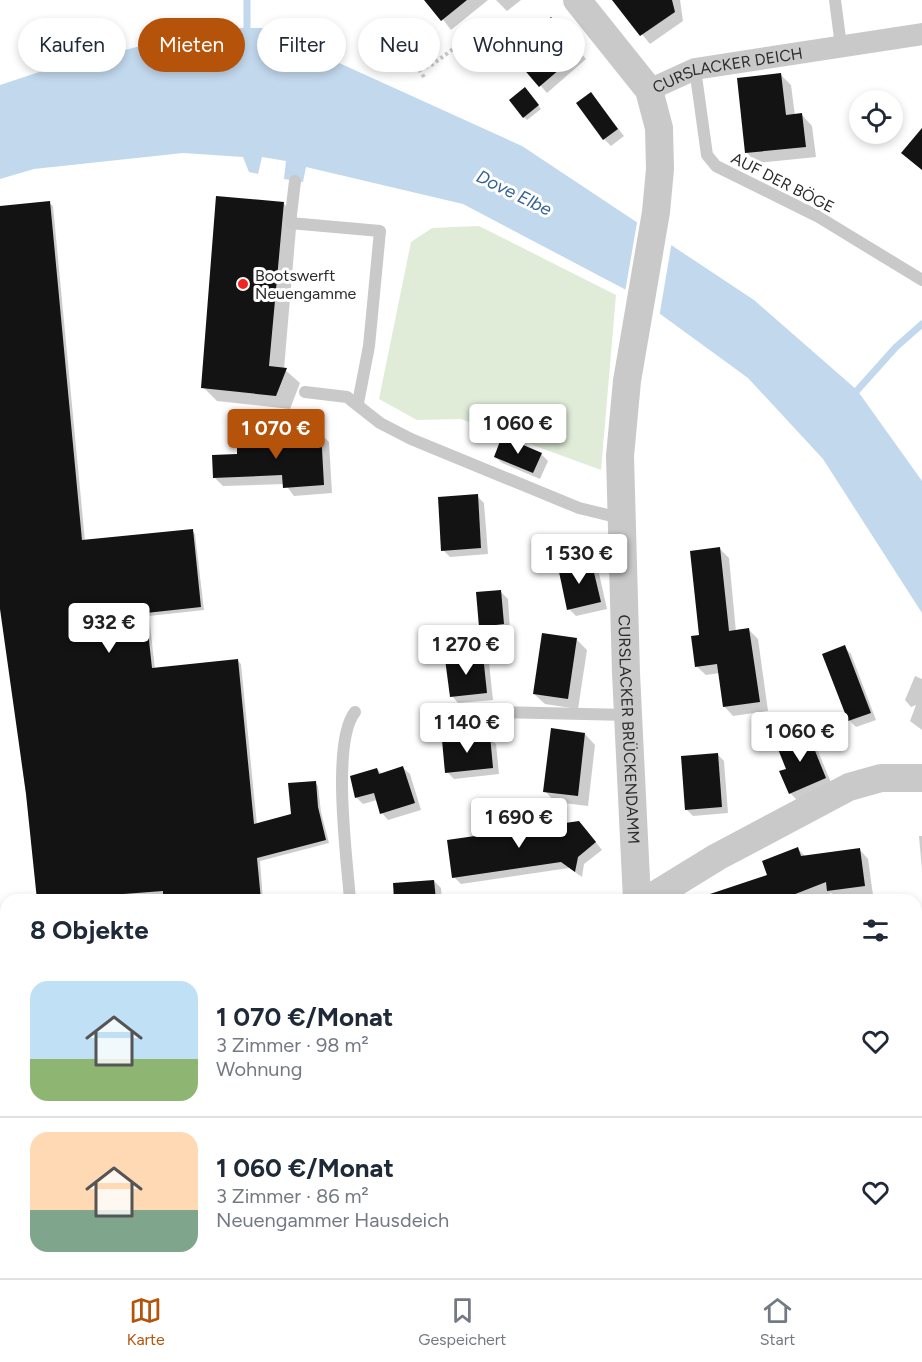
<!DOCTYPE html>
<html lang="de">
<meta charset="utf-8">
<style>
:root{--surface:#fff;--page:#f2f2f3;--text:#1f2937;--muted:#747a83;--line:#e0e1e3;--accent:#b45309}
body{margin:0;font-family:Figtree,sans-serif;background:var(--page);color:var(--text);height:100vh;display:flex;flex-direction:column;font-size:22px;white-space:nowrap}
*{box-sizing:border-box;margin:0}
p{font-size:20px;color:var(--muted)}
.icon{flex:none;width:33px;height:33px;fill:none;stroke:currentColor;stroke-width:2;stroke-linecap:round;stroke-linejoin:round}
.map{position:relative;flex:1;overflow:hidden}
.sheet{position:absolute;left:0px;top:894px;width:922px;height:384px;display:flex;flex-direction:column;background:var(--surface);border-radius:18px 18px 0 0;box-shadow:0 3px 9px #0003}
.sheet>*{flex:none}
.hud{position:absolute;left:18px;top:18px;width:600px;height:54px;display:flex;gap:12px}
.fabs{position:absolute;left:849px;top:90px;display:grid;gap:12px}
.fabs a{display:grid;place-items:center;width:54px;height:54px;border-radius:50%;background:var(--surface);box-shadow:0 3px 9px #0003;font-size:30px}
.price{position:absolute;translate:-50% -51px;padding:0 14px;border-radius:6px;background:#fff;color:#222;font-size:20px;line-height:39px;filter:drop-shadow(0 2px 3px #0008)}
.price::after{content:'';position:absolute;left:50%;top:36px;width:18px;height:14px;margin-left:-9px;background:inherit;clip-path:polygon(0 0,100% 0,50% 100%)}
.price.active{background:var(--accent);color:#fff}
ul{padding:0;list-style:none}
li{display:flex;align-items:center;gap:18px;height:150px;padding:0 30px}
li+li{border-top:2px solid var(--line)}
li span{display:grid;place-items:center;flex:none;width:168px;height:120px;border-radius:18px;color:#555}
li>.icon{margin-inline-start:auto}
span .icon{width:72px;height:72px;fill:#fffc;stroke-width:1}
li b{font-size:26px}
h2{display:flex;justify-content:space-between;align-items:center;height:72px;padding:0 30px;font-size:26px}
.pill{padding:0 21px;border-radius:27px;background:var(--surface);box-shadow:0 3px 9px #0003;font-size:21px;line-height:54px}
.pill.active{background:var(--accent);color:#fff}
.tab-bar{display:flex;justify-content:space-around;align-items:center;height:84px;border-top:2px solid var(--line);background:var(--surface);font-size:16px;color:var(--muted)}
.tab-bar a{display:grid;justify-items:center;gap:3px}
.tab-bar .active{color:var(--accent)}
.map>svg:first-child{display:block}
.green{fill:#e0ebd8}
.water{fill:#c2d8ed}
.pier{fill:#fff}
.shadow{fill:#0003}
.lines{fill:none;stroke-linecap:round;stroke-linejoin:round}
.stream{stroke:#c2d8ed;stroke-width:7}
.building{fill:#131313}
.path{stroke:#c9c9c9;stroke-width:4;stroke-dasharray:3 3;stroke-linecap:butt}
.service{stroke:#c9c9c9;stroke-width:12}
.minor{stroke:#c9c9c9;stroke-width:22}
.tertiary{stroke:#c9c9c9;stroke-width:28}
.poi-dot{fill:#f02621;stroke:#fff;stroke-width:2}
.labels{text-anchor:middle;stroke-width:6;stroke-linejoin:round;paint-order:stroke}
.street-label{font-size:16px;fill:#2c2c2c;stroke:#fff}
.poi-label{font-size:16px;fill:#2c2c2c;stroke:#fff;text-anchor:start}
.water-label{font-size:18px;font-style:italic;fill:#366592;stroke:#fff}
</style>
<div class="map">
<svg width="922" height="1278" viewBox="0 0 922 1278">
<rect width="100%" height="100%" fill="#fff"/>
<g class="green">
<path d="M479 226 616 295 601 470 461 419 417 420 379 399 411 242 432 228Z"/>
<path d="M917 1152H922V1278H915Z"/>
</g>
<path class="water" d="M212 28H262L522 146 754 300 857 390 922 481V613L823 459 748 378 630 292 463 204 306 167 303 182 284 179 286 161 262 157 258 174 249 172 243 157 183 153 34 169 0 179V85L45 70Z"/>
<path class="pier" d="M638 217 672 241 659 318 625 292Z"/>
<g class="shadow">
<path d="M428 0H488L451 30Z"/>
<path d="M496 0H521L507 11Z"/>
<path d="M614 0H680L683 21 650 44Z"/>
<path d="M558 26 586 59 547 93 512 53Z"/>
<path d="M781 75 791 85 795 116 802 115 812 126 816 157 757 163 747 153Z"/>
<path d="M527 92 541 109 527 120 524 117Z"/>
<path d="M591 94 624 136 611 146 604 139Z"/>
<path d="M49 203 53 206 85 541 192 531 195 534 204 610 149 616 155 669 238 661 241 664 257 825 293 815 315 782 318 786 321 812 329 843 260 861 263 900H200L199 891 112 900H40L0 594V208Z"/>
<path d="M283 203 297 217 284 369 300 383 290 409 217 401 203 387Z"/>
<path d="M320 433 329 442 332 493 294 496 285 484 223 486 214 477 239 456 282 440Z"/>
<path d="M541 454 548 461 540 479 502 463 495 457Z"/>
<path d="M477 496 484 503 488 554 450 557 443 550Z"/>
<path d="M720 549 729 558 736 632 749 630 758 639 768 711 733 716 724 706 720 673 706 675 696 666Z"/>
<path d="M591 562 598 569 607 609 576 616 569 609Z"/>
<path d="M501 592 508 599 510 631 488 633 481 626Z"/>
<path d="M576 639 587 650 578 709 545 704 534 694Z"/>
<path d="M844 647 851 654 876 720 856 727 849 720Z"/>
<path d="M482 656 489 663 493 700 458 703 452 696Z"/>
<path d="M915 676 922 679V730L910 721 916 705 911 707 905 700Z"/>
<path d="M806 733 813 739 832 785 797 800 790 793 788 770Z"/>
<path d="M585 734 595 745 588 806 555 802 545 791Z"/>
<path d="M489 737 496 744 499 774 454 779 447 772Z"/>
<path d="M717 754 724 761 728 813 693 816 686 809Z"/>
<path d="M403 768 410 774 421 810 388 820 382 813 377 800 363 804 357 798 352 777 377 769 382 774Z"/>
<path d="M586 830 602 850 584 864 582 877 569 868 461 884 454 877Z"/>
<path d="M919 836H922V870Z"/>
<path d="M798 849 806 857 859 849 868 859 873 895 838 899 831 893 813 900H696L769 876Z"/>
<path d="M434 881 441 888 442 900H395Z"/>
<path d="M922 973V1083H916V974Z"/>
<path d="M6 1076V1107L1 1077Z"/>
<path d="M53 1272H108L109 1277 56 1278Z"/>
</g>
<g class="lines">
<g class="stream">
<path d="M247 0V36"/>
<path d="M853 395 896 347 922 324"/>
</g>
</g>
<g class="building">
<path d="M424 0H467L441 21Z"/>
<path d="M612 0H672L675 12 640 36Z"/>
<path d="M551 17 581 51 539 87 510 53Z"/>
<path d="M781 73 786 115 802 113 806 147 745 153 737 78Z"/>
<path d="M525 87 539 105 523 118 509 100Z"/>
<path d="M591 92 618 129 603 140 576 103Z"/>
<path d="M922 128V170L901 153Z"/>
<path d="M216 196 284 202 269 366 287 368 276 396 201 388Z"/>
<path d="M50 201 82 540 193 529 201 607 146 613 152 668 238 659 254 824 291 814 288 783 316 781 318 807 326 840 257 858 261 900H163V891L110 895V900H37L26 794 0 609V206Z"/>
<path d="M321 431 324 485 283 488 282 475 213 478 212 455 237 454V440L280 439V434Z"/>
<path d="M502 436 542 453 533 473 494 457Z"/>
<path d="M478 494 481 548 441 551 438 497Z"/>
<path d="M720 547 729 631 749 628 760 702 723 707 717 664 695 667 691 636 699 635 690 551Z"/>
<path d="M591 560 601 602 567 610 558 567Z"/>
<path d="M501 590 504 624 479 627 476 592Z"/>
<path d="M542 633 577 638 568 699 533 694Z"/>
<path d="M845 645 871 713 848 721 822 654Z"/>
<path d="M483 655 487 693 450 697 445 659Z"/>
<path d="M551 728 585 733 578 796 543 792Z"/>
<path d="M807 731 826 778 789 794 779 771 786 769 776 744Z"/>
<path d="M490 735 493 768 445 773 442 740Z"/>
<path d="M718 753 722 807 685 810 681 756Z"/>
<path d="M403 766 415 803 380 814 374 793 355 798 350 776 377 768 379 774Z"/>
<path d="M579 821 596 842 578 857 575 872 561 862 452 878 447 840Z"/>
<path d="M798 847 801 856 860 848 865 886 827 891 826 882 780 900H702L701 897 767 875 762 861Z"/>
<path d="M434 880 436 900H394L393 883Z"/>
</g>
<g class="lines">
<path class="path" d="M424 77 418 68 430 66 486 25"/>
<g class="service">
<path d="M835 0 841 46"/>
<path d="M695 69 707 155 716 166 817 216 922 280"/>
<path d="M295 181 290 223 380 231 369 346 358 403"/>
<path d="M305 392 347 397 380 423 411 439 579 508 620 518"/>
<path d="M499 712 628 715"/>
<path d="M350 900C347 859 331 742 355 712"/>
<path d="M0 1113 6 1138"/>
</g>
<path class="minor" id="s1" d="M649 90 695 69 922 34"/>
<g class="tertiary">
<path id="s2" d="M577 0 649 90 659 128 660 169 656 212 627 381 620 456 626 673 637 900"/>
<path d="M647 900 717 857 849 787 881 778H922"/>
<path d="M0 1214 6 1212"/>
<path d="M636 1278V1272"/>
</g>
</g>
<circle class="poi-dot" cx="243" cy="284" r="6"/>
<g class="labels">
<g class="street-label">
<text dy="6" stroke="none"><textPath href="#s1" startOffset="82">CURSLACKER DEICH</textPath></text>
<text transform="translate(783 182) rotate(27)" y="6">AUF DER BÖGE</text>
<text dy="6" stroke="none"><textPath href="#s2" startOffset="759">CURSLACKER BRÜCKENDAMM</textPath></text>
</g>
<g class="poi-label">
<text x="255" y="281">Bootswerft<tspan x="255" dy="18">Neuengamme</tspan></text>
</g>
<g class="water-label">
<text transform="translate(514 193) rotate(26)" y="6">Dove Elbe</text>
</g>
</g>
</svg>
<div class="fabs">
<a><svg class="icon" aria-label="locate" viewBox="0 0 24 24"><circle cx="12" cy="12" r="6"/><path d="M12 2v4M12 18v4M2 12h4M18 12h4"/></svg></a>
</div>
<b class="price" style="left:518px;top:455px">1 060 €</b>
<b class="price active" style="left:276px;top:460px">1 070 €</b>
<b class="price" style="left:579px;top:585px">1 530 €</b>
<b class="price" style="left:109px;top:654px">932 €</b>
<b class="price" style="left:466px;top:676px">1 270 €</b>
<b class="price" style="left:467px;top:754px">1 140 €</b>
<b class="price" style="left:800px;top:763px">1 060 €</b>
<b class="price" style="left:519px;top:849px">1 690 €</b>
<div class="hud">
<a class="pill">Kaufen</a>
<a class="pill active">Mieten</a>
<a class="pill">Filter</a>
<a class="pill">Neu</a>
<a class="pill">Wohnung</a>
</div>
<section class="sheet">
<h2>8 Objekte<svg class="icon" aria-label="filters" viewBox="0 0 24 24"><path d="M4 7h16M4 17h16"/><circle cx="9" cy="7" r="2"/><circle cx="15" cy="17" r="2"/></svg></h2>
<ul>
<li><span style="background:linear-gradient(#bfe0f5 65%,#8fb573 0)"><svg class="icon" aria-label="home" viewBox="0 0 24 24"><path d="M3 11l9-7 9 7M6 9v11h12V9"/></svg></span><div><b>1 070 €/Monat</b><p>3 Zimmer · 98 m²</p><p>Wohnung</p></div><svg class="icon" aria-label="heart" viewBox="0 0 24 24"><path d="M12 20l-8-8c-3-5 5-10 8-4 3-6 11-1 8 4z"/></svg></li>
<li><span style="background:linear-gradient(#ffd9b3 65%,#7fa58c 0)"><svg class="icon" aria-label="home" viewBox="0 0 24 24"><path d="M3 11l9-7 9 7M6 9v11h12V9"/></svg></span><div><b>1 060 €/Monat</b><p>3 Zimmer · 86 m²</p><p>Neuengammer Hausdeich</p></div><svg class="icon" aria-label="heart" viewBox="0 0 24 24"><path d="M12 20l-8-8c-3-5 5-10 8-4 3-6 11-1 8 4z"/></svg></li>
</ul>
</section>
</div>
<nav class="tab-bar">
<a class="active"><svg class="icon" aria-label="map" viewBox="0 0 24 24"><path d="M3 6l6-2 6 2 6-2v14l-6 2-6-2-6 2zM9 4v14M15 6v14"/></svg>Karte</a>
<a><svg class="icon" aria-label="saved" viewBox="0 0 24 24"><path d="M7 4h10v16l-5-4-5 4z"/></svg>Gespeichert</a>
<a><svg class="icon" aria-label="home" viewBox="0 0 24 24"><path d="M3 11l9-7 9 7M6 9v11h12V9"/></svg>Start</a>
</nav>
